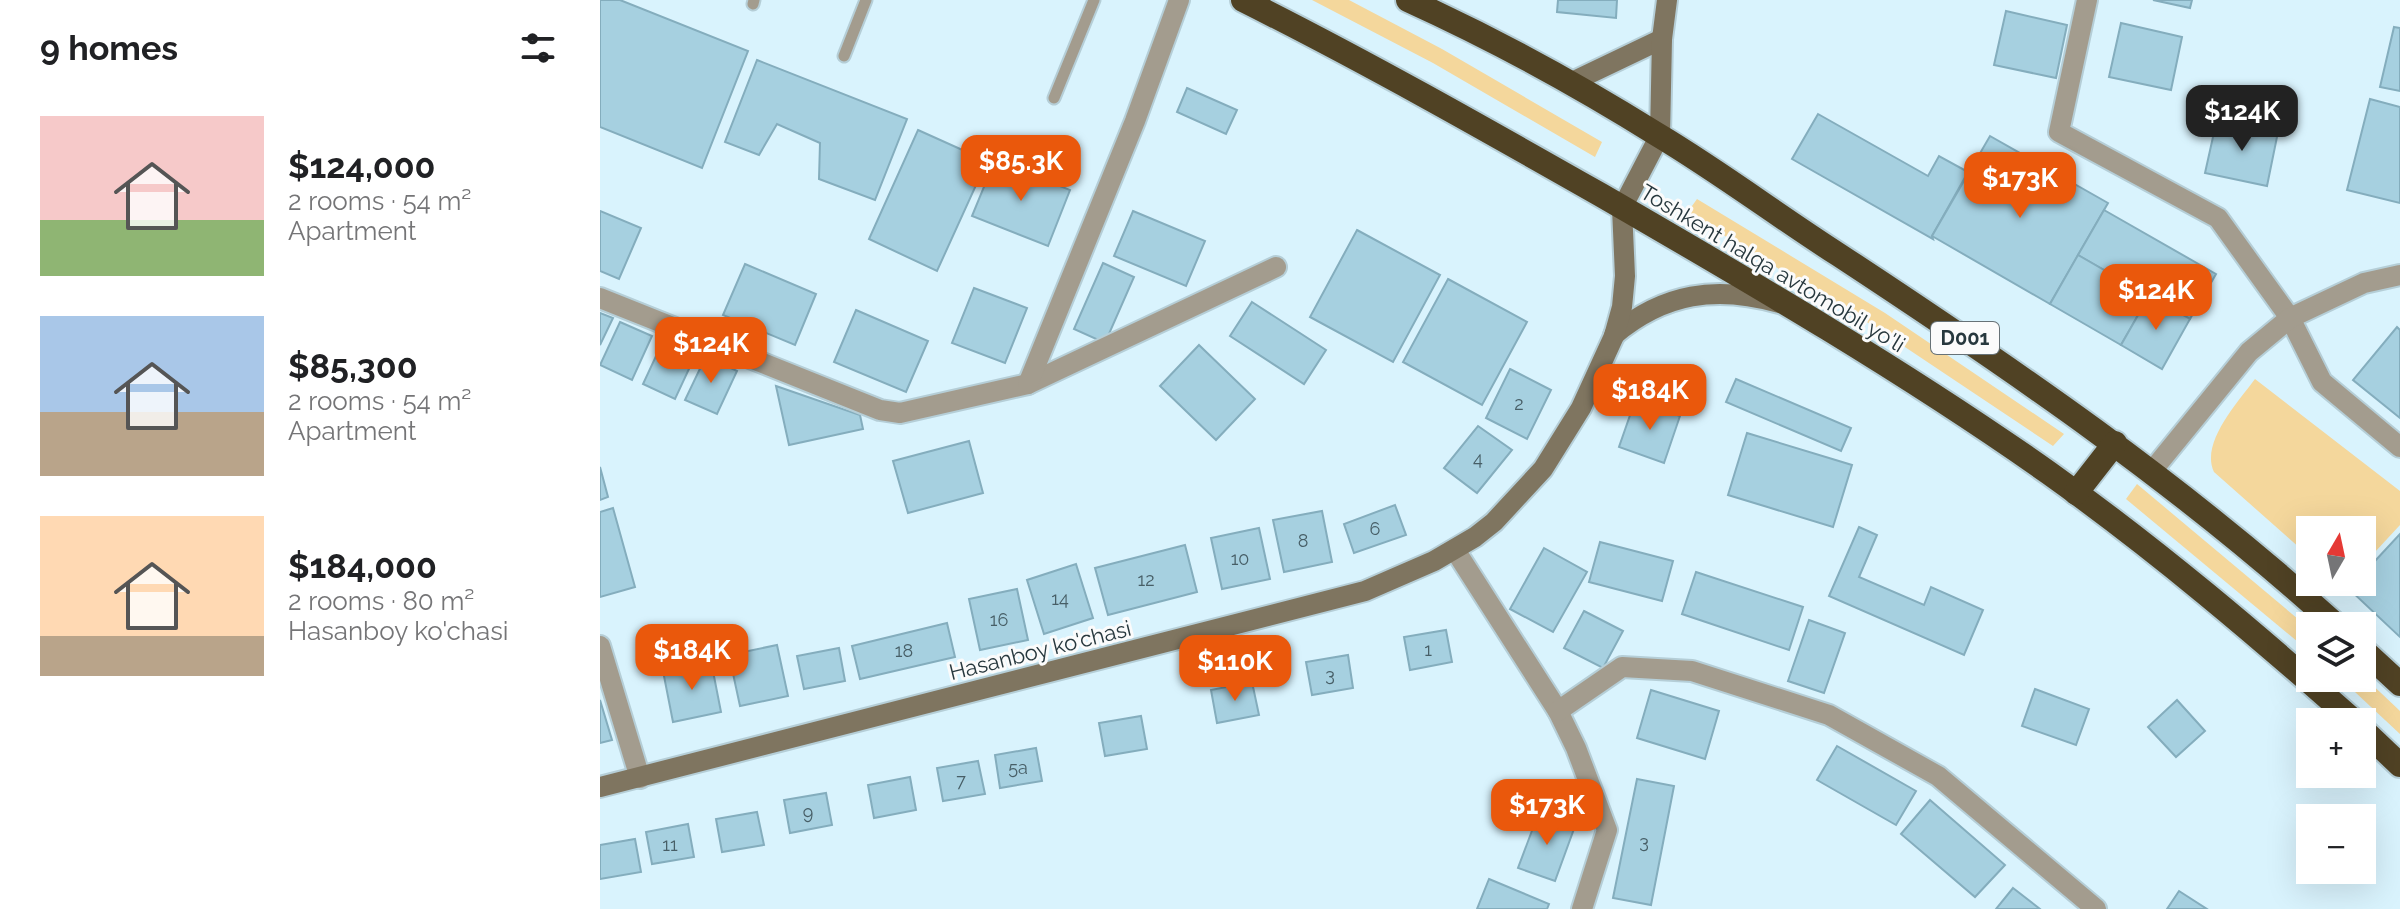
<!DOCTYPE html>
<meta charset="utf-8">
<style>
:root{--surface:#fff;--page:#f2f2f2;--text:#202124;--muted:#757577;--accent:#ea580c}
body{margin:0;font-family:Raleway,sans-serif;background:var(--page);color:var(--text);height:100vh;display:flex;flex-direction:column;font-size:30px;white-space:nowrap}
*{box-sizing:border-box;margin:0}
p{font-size:26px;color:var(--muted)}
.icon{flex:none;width:44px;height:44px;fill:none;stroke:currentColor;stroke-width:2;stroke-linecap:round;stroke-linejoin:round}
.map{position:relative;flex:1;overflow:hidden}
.details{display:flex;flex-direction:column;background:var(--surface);width:600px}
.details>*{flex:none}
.needle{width:52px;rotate:9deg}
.controls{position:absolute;left:1696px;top:516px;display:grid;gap:16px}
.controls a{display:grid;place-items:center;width:80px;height:80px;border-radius:0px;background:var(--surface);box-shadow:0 8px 32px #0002;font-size:40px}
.price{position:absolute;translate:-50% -68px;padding:0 18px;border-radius:16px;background:var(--accent);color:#fff;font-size:26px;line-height:52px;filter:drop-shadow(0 2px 4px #0008)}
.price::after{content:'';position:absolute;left:50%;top:48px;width:24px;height:18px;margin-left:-12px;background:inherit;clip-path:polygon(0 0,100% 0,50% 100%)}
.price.active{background:#222;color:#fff}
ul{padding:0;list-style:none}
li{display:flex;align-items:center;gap:24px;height:200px;padding:0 40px}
li span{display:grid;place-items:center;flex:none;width:224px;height:160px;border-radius:0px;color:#555}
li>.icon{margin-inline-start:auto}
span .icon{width:96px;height:96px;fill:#fffc;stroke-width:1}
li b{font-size:34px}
h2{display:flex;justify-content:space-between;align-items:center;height:96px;padding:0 40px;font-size:34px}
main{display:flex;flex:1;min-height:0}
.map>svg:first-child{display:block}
.green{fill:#f4d79c}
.building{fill:#a6d0e0;stroke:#84adbd;stroke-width:2}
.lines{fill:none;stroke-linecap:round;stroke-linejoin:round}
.lane-casing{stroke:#b5ced7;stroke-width:15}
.street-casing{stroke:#b5ced7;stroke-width:24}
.secondary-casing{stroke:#b5ced7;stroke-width:24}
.highway-casing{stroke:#b5ced7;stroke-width:28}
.lane{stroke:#a39c8e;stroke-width:11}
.street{stroke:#a39c8e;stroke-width:20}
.secondary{stroke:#7f7560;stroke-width:20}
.highway{stroke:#504224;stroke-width:24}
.labels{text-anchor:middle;stroke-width:6;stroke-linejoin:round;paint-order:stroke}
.number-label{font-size:18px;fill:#475e66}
.shield{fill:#fbfbfb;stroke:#677277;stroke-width:2}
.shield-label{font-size:20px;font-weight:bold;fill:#27383e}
.street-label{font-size:22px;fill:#27383e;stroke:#fbfbfb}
</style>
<main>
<section class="details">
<h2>9 homes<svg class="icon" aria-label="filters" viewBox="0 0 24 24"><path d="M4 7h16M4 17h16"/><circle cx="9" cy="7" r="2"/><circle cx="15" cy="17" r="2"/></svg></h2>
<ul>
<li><span style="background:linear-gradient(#f6c9c9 65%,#8fb573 0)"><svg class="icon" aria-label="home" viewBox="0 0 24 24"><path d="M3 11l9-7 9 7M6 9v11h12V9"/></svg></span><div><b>$124,000</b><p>2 rooms · 54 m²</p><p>Apartment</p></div></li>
<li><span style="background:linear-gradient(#a9c7e8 60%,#b9a48a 0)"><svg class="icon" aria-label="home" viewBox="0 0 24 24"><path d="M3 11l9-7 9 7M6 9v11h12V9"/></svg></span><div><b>$85,300</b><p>2 rooms · 54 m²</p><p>Apartment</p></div></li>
<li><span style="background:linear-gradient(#ffd9b3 75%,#b9a48a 0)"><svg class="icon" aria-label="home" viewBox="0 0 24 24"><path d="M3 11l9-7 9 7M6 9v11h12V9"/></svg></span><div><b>$184,000</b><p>2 rooms · 80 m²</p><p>Hasanboy ko'chasi</p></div></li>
</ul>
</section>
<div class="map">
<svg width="1800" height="909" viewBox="0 0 1800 909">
<rect width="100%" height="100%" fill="#d9f3fd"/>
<g class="green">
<path d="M712 0H749L842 49 1002 142 995 157 833 63Z"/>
<path d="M1097 199 1285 313 1464 434 1453 446 1275 327 1087 213Z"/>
<path d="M1655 379 1800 491V525L1762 566V530H1710V557L1614 472C1600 443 1638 402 1655 379Z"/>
<path d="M1537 484 1710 629V652L1526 499Z"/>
<path d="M1762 675 1800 711V734L1740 678H1762Z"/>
</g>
<g class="building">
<path d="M0 0H20L148 51 102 168 0 127Z"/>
<path d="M958 0H1017L1016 18 957 12Z"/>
<path d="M1553 0H1592L1590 8Z"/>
<path d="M1406 11 1467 25 1456 78 1394 65Z"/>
<path d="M1521 23 1582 37 1571 90 1509 77Z"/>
<path d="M1794 27 1800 28V91L1780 87Z"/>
<path d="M157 60 307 119 275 200 219 179 220 143 177 124 159 155 125 142Z"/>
<path d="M587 88 637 110 626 134 577 112Z"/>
<path d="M1770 99 1800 107V203L1747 190Z"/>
<path d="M1218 114 1328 176 1339 156 1368 172 1332 236 1333 239 1192 159Z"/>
<path d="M1617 119 1678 132 1667 186 1605 173Z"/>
<path d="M318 130 387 161 337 271 269 239Z"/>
<path d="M1390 136 1508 203 1450 304 1332 236Z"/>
<path d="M395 160 470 190 448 246 372 216Z"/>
<path d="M1504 210 1616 274 1590 319 1478 255Z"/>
<path d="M0 211 41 228 19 279 0 271Z"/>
<path d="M533 211 605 241 586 286 514 256Z"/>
<path d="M757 230 840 275 793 362 710 317Z"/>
<path d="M1478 255 1549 296 1521 345 1450 304Z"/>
<path d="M503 263 534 277 505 343 474 329Z"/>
<path d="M145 264 216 294 195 345 123 315Z"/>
<path d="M848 279 927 322 882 405 803 362Z"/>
<path d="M374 288 427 308 405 363 352 343Z"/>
<path d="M1549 296 1590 319 1562 369 1521 345Z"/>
<path d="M652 302 726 350 704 384 630 336Z"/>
<path d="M256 310 328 341 306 392 234 362Z"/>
<path d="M0 313 13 318 0 345Z"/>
<path d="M20 322 52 336 32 380 0 365Z"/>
<path d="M1797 327 1800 330V418L1753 380Z"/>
<path d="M63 341 95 356 75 399 43 384Z"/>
<path d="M599 345 655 399 616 440 560 386Z"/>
<path d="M106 356 137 371 117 414 85 400Z"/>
<path d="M910 369 951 390 927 439 886 418Z"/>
<path d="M1136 379 1251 428 1241 451 1126 402Z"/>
<path d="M176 386 260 415 263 429 189 445Z"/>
<path d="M1035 401 1080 416 1064 463 1019 447Z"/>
<path d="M878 426 912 450 877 493 844 468Z"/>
<path d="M1147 433 1252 465 1233 527 1128 495Z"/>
<path d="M369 441 383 493 308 513 293 461Z"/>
<path d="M0 467 8 497 0 500Z"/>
<path d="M795 505 806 535 754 553 744 524Z"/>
<path d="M13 508 35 587 0 597V512Z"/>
<path d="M722 511 732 562 684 572 673 520Z"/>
<path d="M1259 527 1277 535 1259 577 1324 605 1331 587 1383 610 1364 655 1229 596Z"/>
<path d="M659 528 670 579 622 589 611 538Z"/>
<path d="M1800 534V637L1749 589 1755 582H1762V575Z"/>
<path d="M1000 542 1073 561 1062 601 989 582Z"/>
<path d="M585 545 597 592 508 615 495 568Z"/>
<path d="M944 548 987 572 953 632 910 609Z"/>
<path d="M476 564 493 618 444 634 427 580Z"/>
<path d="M1096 572 1203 607 1189 650 1082 614Z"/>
<path d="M417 589 428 640 380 650 369 599Z"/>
<path d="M984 611 1023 631 1003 668 964 648Z"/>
<path d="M1209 620 1245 633 1224 693 1188 681Z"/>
<path d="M347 623 355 657 260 679 252 646Z"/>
<path d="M846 630 852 662 810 670 804 637Z"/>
<path d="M177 645 188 696 140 706 129 655Z"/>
<path d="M239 648 245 681 204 689 197 656Z"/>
<path d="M748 655 753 688 712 695 706 662Z"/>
<path d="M111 661 121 712 73 722 63 671Z"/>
<path d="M652 682 659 715 617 723 611 690Z"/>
<path d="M1435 689 1489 709 1476 745 1422 726Z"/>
<path d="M1051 690 1119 711 1105 759 1037 738Z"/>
<path d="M0 700 12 740 0 743Z"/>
<path d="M1577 700 1605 731 1576 757 1548 727Z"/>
<path d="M541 716 547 749 505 756 499 723Z"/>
<path d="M1237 746 1316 791 1296 825 1217 780Z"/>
<path d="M436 748 442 781 400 788 395 755Z"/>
<path d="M378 761 385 794 343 801 337 768Z"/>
<path d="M310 777 316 810 274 818 268 785Z"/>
<path d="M1037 779 1074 786 1051 905 1013 898Z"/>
<path d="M226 793 232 825 190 833 184 800Z"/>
<path d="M1330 800 1405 865 1375 897 1301 834Z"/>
<path d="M157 812 164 845 122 852 116 819Z"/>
<path d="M939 812 975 826 955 881 918 868Z"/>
<path d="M88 824 94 857 52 864 46 832Z"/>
<path d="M35 839 41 872 0 879V845Z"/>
<path d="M889 879 949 904 947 909H877Z"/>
<path d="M1413 888 1440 909H1396Z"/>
<path d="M1579 891 1607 909H1567Z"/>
</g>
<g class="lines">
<defs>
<g id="lane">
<path d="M153 4 154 0"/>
<path d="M244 56 266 0"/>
<path d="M454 98 494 0"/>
</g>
<g id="street">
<path d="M1487 0 1459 132 1618 218 1690 318 1722 382 1800 447"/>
<path d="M0 298 280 410 300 413 428 384 676 267"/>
<path d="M428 384 535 121 579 0"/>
<path d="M1552 471 1649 352 1690 318 1764 283 1800 275"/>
<path d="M855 550 958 711 976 748 1007 830 982 909"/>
<path d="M0 646 40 778"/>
<path d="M958 711 1022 667 1092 671 1229 715 1338 776 1496 909"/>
</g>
<g id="secondary">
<path d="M970 83 1062 39"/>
<path d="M1014 335C1064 293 1116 285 1179 303"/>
<path d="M0 787 765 591 834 561 875 537 894 522 943 469 981 408 1014 336 1022 307 1025 276 1022 208 1060 135 1062 39 1067 0"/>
</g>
<g id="highway">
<path d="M643 0C765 61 883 128 1001 195 1153 283 1306 372 1449 473 1557 550 1656 634 1755 722"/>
<path d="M808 0C894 39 978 85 1058 135 1120 172 1178 216 1239 255 1414 370 1582 485 1737 626"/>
<path d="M1476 493 1515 443"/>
<path d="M1762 649 1800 684"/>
<path d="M1762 729 1800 765"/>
</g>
</defs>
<use href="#lane" class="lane-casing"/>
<use href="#street" class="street-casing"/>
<use href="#secondary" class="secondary-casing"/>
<use href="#highway" class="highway-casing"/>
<use href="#lane" class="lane"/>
<use href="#street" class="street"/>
<use href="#secondary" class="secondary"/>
<use href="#highway" class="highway"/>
</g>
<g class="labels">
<g class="number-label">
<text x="919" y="410">2</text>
<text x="878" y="465">4</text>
<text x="775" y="535">6</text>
<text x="703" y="547">8</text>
<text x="640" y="565">10</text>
<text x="546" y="586">12</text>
<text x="460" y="605">14</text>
<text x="399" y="626">16</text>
<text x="828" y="656">1</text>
<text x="304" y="657">18</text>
<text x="730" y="681">3</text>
<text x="418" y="774">5а</text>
<text x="361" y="787">7</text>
<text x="208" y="819">9</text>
<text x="1044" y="848">3</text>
<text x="70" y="851">11</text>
</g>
<rect class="shield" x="1331" y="322" width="68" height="32" rx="6"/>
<g class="shield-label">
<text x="1365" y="345">D001</text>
</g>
<g class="street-label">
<text transform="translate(1173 268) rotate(31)" y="8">Toshkent halqa avtomobil yo'li</text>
<text transform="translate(440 650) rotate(-14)" y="8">Hasanboy ko'chasi</text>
</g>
</g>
</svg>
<div class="controls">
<a><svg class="needle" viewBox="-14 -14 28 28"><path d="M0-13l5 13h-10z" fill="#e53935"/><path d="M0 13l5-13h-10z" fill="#757577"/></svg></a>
<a><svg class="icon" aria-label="layers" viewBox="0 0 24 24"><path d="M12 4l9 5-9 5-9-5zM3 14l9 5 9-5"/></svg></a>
<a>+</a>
<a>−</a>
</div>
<b class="price active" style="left:1642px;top:153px">$124K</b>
<b class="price" style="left:421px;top:203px">$85.3K</b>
<b class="price" style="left:1420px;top:220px">$173K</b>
<b class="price" style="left:1556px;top:332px">$124K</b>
<b class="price" style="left:111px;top:385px">$124K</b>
<b class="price" style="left:1050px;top:432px">$184K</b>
<b class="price" style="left:92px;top:692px">$184K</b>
<b class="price" style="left:635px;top:703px">$110K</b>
<b class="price" style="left:947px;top:847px">$173K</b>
</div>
</main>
